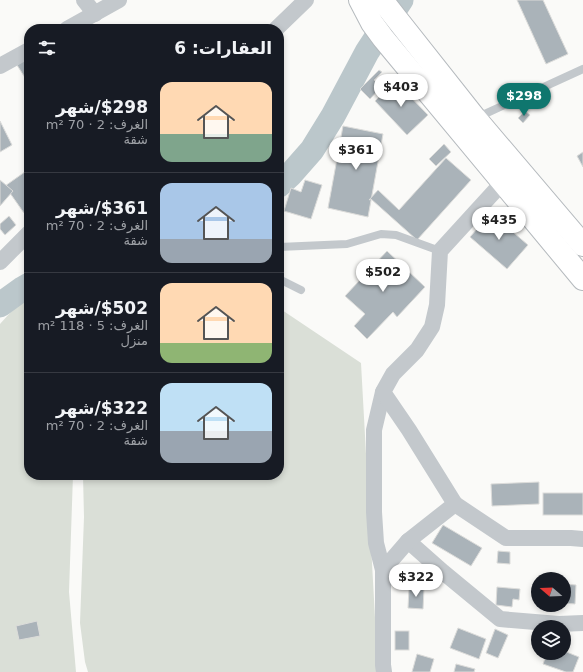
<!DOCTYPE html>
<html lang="ar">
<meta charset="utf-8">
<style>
:root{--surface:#171b24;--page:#20242c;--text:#f1f3f6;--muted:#9ea1a6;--line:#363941;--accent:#0f766e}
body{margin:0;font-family:"DejaVu Sans",Vazirmatn,sans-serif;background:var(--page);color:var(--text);direction:rtl;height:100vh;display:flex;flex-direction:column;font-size:15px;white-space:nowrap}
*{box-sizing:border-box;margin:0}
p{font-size:13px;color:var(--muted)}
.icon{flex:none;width:22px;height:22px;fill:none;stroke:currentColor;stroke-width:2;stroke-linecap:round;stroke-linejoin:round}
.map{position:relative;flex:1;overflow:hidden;direction:ltr}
.panel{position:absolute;left:24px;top:24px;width:260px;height:456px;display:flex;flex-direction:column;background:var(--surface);border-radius:16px;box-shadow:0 2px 6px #0003;direction:rtl}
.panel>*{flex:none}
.needle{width:26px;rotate:289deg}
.tools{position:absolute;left:531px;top:572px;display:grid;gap:8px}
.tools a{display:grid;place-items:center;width:40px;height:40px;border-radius:50%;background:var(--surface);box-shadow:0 2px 6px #0003;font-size:20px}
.price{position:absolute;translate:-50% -34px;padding:0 9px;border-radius:14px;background:#fff;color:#222;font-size:13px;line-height:26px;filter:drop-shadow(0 1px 2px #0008)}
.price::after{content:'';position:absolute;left:50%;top:24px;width:12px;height:9px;margin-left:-6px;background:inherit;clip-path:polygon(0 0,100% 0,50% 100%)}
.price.selected{background:var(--accent);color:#fff}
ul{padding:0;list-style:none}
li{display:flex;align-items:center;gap:12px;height:100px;padding:0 12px}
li+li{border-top:1px solid var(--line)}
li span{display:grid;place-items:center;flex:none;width:112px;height:80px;border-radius:12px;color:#555}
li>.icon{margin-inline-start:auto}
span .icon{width:48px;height:48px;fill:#fffc;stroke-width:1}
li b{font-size:17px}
h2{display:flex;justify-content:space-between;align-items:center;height:48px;padding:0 12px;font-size:17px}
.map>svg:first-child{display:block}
.green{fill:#dadfd7}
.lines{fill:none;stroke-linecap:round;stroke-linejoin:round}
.river{stroke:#bbc7cb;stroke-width:25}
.building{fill:#aab3b9;stroke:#dcdcda}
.primary-casing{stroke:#b5babe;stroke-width:24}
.service{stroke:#c3c8cc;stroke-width:8}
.minor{stroke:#c3c8cc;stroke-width:16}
.primary{stroke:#fff;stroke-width:22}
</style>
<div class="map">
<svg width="583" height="672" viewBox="0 0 583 672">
<rect width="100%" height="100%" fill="#fafaf8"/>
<g class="green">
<path d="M29 297V475H73L69 592 76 672H0V324L19 303Z"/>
<path d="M279 308 361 363 378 672H88L85 662 80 623 84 517 83 475H279Z"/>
</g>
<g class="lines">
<g class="river">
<path d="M279 185 290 175 312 150 333 116 367 52 401 0"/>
<path d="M0 305 22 289 29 285"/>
</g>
</g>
<g class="building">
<path d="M517 0H543L568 54 546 64Z"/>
<path d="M28 58 29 60V84L17 65Z"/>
<path d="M379 70 382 72 374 80 381 87 370 99 360 89Z"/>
<path d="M395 81 428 115 407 135 375 101Z"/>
<path d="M525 111 530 115 523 123 518 118Z"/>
<path d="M0 121 12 145 0 152Z"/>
<path d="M343 126 383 134 368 217 328 208Z"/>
<path d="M444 144 451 152 436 166 429 159Z"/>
<path d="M583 152V167L577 156Z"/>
<path d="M446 158 471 180 417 240 371 199 369 200 378 190 399 210Z"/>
<path d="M29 169V210L24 213 5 186Z"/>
<path d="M0 180 13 191 0 206Z"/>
<path d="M305 180 322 185 311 219 284 211 291 188 301 192Z"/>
<path d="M491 213 528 245 507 269 470 237Z"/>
<path d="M9 216 16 225 5 235 0 229V224Z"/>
<path d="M387 251 425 287 397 317 393 312 367 339 354 326 365 314 345 296Z"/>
<path d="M539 482V504L492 506 491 484Z"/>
<rect x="543" y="493" width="40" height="22"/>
<path d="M443 525 482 548 471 566 432 543Z"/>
<path d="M498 551 510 552V564L497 563Z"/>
<path d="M564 584 576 585 575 604 564 603Z"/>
<path d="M497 587 520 589 519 600 513 599 512 607 496 605Z"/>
<path d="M409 588 424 589 423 609 408 608Z"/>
<path d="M37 621 40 636 19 640 16 626Z"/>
<path d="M458 628 486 639 479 659 450 648Z"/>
<path d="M495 629 508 635 498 658 486 653Z"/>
<rect x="395" y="631" width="14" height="19"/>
<path d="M564 651 579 657 573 672H566L543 664 547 653H564Z"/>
<path d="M417 654 434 659 430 672H412Z"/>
<path d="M456 664 475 669 474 672H454Z"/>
</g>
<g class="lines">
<defs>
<g id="primary">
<path d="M360 0 372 23 383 38 583 279"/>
<path d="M382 0 396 18 475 118 583 245"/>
</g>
</defs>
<use href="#primary" class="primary-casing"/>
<g class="service">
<path d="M476 118 583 69"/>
<path d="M279 247 347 244 381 234 396 235 440 251"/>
<path d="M279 279 301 290"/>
</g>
<g class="minor">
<path d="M84 0 95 14"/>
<path d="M67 29 119 0"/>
<path d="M276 29 306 0"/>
<path d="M0 66 29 50"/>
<path d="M0 262 29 233"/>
<path d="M455 504 506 538H571L583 539"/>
<path d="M408 541 443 572 500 619 559 624 583 623"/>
<path d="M383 570 376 543 374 512V430L383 392"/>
<path d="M384 672 383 665V570L408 541 455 504 409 430 383 392 393 374 417 350 432 327 437 305 440 251 503 182 511 176"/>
</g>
<use href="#primary" class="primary"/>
</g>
</svg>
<div class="tools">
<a><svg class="needle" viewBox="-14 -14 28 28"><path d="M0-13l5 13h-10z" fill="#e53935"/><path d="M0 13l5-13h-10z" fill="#9ea1a6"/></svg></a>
<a><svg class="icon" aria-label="layers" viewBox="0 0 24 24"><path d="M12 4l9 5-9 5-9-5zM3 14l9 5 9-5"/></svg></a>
</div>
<b class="price" style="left:401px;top:108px">$403</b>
<b class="price selected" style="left:524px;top:117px">$298</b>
<b class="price" style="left:356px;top:171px">$361</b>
<b class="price" style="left:499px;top:241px">$435</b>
<b class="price" style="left:383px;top:293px">$502</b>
<b class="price" style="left:416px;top:598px">$322</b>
<section class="panel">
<h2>العقارات: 6<svg class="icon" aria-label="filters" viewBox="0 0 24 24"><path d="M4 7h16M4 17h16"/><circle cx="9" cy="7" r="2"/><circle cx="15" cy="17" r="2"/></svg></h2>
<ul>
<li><span style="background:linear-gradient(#ffd9b3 65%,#7fa58c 0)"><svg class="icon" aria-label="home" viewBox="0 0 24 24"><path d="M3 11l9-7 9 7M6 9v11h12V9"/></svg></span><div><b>$298/شهر</b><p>الغرف: 2 · 70 m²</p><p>شقة</p></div></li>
<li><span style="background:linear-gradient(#a9c7e8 70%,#9aa5b1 0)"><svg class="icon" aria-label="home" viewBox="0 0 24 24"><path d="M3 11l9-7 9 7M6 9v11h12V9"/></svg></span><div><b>$361/شهر</b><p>الغرف: 2 · 70 m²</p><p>شقة</p></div></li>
<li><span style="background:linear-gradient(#ffd9b3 75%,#8fb573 0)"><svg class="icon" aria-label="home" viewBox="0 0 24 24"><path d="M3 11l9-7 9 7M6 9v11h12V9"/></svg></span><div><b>$502/شهر</b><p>الغرف: 5 · 118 m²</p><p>منزل</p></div></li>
<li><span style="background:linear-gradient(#bfe0f5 60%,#9aa5b1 0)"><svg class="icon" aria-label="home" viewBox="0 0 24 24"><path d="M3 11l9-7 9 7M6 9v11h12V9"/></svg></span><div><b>$322/شهر</b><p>الغرف: 2 · 70 m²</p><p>شقة</p></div></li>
</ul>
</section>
</div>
